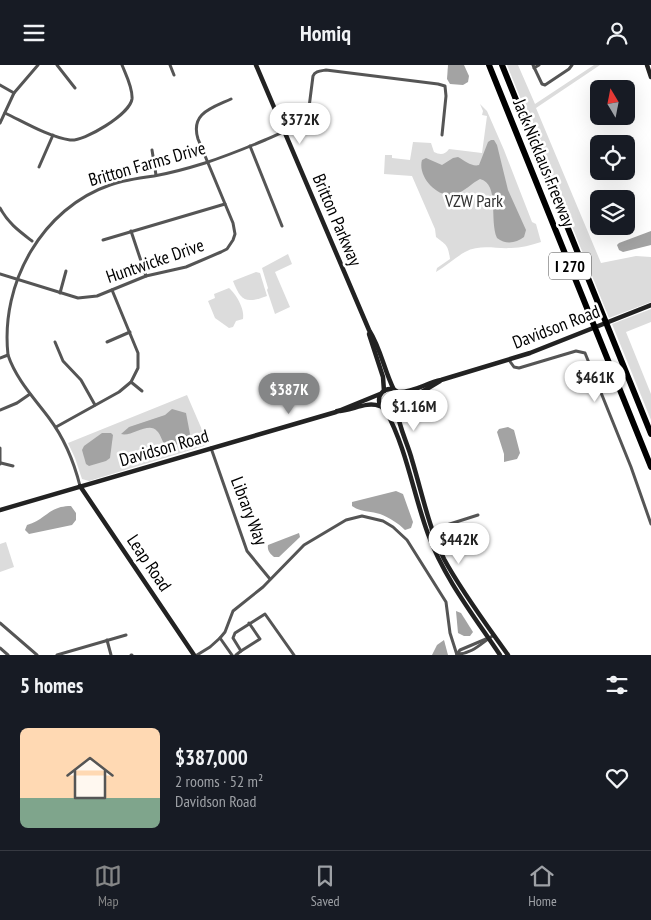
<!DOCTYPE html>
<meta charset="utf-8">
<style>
:root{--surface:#171b24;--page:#20242c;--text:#f1f3f6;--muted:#9ea1a6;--line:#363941;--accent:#858687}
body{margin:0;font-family:"PT Sans Narrow",sans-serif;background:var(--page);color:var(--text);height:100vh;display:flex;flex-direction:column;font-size:19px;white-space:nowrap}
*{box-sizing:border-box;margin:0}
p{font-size:16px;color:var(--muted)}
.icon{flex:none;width:28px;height:28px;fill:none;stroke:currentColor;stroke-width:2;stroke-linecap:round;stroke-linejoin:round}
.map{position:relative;height:590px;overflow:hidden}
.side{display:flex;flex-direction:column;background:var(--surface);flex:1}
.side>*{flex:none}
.needle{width:32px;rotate:350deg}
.controls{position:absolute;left:590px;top:15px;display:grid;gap:10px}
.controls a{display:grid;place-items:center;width:45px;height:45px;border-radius:8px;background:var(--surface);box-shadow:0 5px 20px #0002;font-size:25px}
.price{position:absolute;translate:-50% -42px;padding:0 11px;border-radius:18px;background:#fff;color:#222;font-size:16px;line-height:32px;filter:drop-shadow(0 1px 2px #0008)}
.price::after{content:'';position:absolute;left:50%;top:30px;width:15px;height:11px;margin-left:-8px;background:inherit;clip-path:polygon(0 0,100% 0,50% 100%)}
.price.current{background:var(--accent);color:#fff}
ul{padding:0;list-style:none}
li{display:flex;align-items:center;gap:15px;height:125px;padding:0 20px}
li span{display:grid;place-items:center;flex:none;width:140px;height:100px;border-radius:8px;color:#555}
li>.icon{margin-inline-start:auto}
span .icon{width:60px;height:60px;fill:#fffc;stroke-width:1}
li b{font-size:21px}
h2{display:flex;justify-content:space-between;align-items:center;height:60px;padding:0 20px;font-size:21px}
header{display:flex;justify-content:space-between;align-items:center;height:65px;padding:0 20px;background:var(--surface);font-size:22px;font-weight:700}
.dock{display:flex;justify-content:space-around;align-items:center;height:70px;border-top:1px solid var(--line);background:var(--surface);font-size:14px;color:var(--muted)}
.dock a{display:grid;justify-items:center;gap:2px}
.dock .current{color:var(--accent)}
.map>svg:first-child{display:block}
.green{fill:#dcdcdc}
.water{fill:#a3a3a3}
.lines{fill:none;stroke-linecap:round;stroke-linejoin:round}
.street{stroke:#555;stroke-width:3}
.secondary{stroke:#222;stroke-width:4.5}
.highway{stroke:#000;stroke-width:6}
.labels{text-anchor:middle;stroke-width:5;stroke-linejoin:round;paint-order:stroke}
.shield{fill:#fff;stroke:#4c4c4c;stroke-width:1}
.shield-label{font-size:16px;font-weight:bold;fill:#000}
.street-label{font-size:18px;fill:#000;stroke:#fff}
.park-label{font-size:18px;fill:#333;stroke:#fff}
</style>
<header><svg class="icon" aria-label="menu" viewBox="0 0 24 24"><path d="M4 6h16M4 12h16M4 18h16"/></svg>Homiq<svg class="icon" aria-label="person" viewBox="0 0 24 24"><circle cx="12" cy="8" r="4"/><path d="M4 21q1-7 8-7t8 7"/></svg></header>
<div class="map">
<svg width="651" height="590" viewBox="0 0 651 590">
<rect width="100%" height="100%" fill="#fff"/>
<g class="green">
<path d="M507 0H518L535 39 594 0H600L536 43 601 198 636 191 651 192V237L609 253Z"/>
<path d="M480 39 487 46 504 85 532 157 536 159 541 177C531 180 521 183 511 183 495 184 480 179 465 187 456 192 446 201 436 207L437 203 450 194C448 179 446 180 436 172L435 164 412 111 384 109 385 90H392V93L410 95 413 77 431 78 434 87C440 90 445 90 449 84L482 88 487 51 482 50 483 46Z"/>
<path d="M288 189 292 199 275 207 290 242 275 249 267 225 268 223 262 203Z"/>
<path d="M256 207 260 208 267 231C245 239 241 236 233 216Z"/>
<path d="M229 223C236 229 245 244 243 254L236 256 233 262 229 263 215 253 208 236 215 233 214 229Z"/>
<path d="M651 244V257L626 267 651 329V355L612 259Z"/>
<circle cx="390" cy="335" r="8"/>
<path d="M187 330 206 374V378L204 381 89 416 82 414 75 393 68 378Z"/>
<path d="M6 477 14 502 0 507V479Z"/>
</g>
<g class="water">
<path d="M448 0H464L469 11 468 17 463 20 450 19 447 14Z"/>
<path d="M491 75H494L497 80 508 125 526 165 524 172C516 178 506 180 497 173 489 155 500 119 480 114 472 118 465 126 456 129 439 135 417 112 422 95L426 93 442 100 453 93 458 92C465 96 472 102 479 100L488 77Z"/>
<path d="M651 166V180L623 187 619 185 617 180 619 178Z"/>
<path d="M172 344 186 348 190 369C185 379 175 381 165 381 162 376 161 370 157 366 149 356 132 372 121 369L129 362 165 350Z"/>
<path d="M508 362 514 365 520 388 517 394 504 397V389L497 367 499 364Z"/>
<path d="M102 368H111L113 370 110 393 106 396 89 401 86 399 82 385 84 381Z"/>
<path d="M396 426 403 429 413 457 411 463 405 465C398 458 390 453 380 449 371 446 360 447 352 441V437Z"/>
<path d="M71 441 76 448V455L72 460 29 469 25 465 27 460C46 455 48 441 71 441Z"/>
<path d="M299 468 300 472 279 492H274C270 489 267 485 268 480Z"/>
<path d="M456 546 461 548 473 567 470 571H464L458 568Z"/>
<path d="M444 575 448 590H432L437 580Z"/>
</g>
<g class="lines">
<g class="street">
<path d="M57 0 75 23"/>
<path d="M170 0 174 10"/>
<path d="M533 0 542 19 545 20 569 4 572 0"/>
<path d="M534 3 539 0"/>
<path d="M0 20 14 28"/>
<path d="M5 48C24 57 49 72 70 75 84 77 130 49 132 34 133 23 126 10 122 0"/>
<path d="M0 58 14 28 38 0"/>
<path d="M250 81 282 161"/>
<path d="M152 85 156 110"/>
<path d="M39 102 53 70"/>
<path d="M0 143C8 158 19 166 32 176"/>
<path d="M131 166 146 211"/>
<path d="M103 175 225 139"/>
<path d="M0 209 78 233 97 231 146 211 186 202 221 187 227 184 233 175 235 169 233 158 198 74C190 48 212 43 231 34"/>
<path d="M60 228 66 206"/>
<path d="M55 277 63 296 81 315 95 340"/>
<path d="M107 277 130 267"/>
<path d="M0 293 8 290"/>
<path d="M509 295 514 302 519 303 576 286 585 288 631 402 651 459"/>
<path d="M131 317 142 326"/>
<path d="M0 345 17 338 30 329"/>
<path d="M56 362 119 327 131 317 138 303V288L112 225"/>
<path d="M0 383V399"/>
<path d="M211 383 247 486 270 514"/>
<path d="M1 398 13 401"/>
<path d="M80 421C74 397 64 373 49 353 34 333 16 314 8 290 0 217 43 143 110 120 124 115 139 113 154 111 171 108 189 103 205 98 226 91 246 83 265 75 279 69 293 62 307 58L313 11C315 6 320 6 326 5L438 19 445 21 446 31 442 70"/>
<path d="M431 465 478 450"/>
<path d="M0 558 37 590"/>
<path d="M220 573 232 590"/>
<path d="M107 575 111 590"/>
<path d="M0 583 8 590"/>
<path d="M241 586 260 574 249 558"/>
<path d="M457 589C473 589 482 577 494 570"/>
<path d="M457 589 460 585 486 574"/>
<path d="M57 590 126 570"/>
<path d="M131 590H132"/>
<path d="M197 590 210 582 220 573 225 567 233 546 263 522 304 480 346 455 362 451 383 456 393 462 407 475 446 537 450 568 457 590"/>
<path d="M236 590 241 586 233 573 235 568 265 549 294 590"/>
</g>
<g class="secondary">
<path d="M256 0 369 265C381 284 384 305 394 325"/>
<path d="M647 0 651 12"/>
<path d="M369 269 383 312 384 326"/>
<circle cx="390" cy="335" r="11"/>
<path d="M398 327C413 328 426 318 441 315L530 288 651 240"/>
<path d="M400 340 440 316"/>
<path d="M397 344C398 361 408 379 412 395 422 428 429 463 444 494 462 527 486 559 508 590"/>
<path d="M337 346C352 346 365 336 380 341"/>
<path d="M386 346C407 385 413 428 428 469 444 513 474 551 500 590"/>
<path d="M80 421 194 590"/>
<path d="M0 445 336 347 380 329"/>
</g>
<g class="highway">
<path d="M489 0 651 402"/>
<path d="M502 0 651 369"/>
</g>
</g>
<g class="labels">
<rect class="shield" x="549" y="187.5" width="42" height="27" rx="4"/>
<g class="shield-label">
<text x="570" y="207">I 270</text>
</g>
<g class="street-label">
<text transform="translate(544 98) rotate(68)" y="6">Jack Nicklaus Freeway</text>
<text transform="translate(147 99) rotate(-16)" y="6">Britton Farms Drive</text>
<text transform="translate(337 155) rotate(67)" y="6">Britton Parkway</text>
<text transform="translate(155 196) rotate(-19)" y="6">Huntwicke Drive</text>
<text transform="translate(556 262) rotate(-21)" y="6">Davidson Road</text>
<text transform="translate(164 383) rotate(-16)" y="6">Davidson Road</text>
<text transform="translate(249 446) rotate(69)" y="6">Library Way</text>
<text transform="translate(149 498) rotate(56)" y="6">Leap Road</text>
</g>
<g class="park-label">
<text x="474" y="142">VZW Park</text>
</g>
</g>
</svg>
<div class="controls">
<a><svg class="needle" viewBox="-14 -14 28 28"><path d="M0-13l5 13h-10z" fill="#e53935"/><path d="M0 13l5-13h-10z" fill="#9ea1a6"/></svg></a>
<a><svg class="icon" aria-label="locate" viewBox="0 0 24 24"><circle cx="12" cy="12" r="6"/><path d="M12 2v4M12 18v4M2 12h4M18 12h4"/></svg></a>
<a><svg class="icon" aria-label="layers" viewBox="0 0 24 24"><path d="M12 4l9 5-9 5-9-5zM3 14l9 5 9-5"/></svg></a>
</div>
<b class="price" style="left:300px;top:80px">$372K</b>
<b class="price" style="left:595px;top:338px">$461K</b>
<b class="price current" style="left:289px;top:350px">$387K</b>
<b class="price" style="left:414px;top:367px">$1.16M</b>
<b class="price" style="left:459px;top:500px">$442K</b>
</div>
<section class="side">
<h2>5 homes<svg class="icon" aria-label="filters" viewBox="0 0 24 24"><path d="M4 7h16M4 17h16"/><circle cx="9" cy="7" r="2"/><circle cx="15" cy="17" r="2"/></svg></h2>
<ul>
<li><span style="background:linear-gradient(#ffd9b3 70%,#7fa58c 0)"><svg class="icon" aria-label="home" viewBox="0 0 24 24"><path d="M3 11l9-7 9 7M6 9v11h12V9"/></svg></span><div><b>$387,000</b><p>2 rooms · 52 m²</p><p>Davidson Road</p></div><svg class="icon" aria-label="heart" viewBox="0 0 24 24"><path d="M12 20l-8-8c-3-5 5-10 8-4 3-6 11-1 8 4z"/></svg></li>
</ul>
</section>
<nav class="dock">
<a class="current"><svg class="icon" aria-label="map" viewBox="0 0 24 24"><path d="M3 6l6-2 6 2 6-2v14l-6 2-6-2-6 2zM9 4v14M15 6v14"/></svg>Map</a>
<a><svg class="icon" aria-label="saved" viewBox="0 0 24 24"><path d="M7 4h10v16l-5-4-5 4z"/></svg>Saved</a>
<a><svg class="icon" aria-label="home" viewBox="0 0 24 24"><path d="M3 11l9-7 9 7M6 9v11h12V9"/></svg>Home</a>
</nav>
